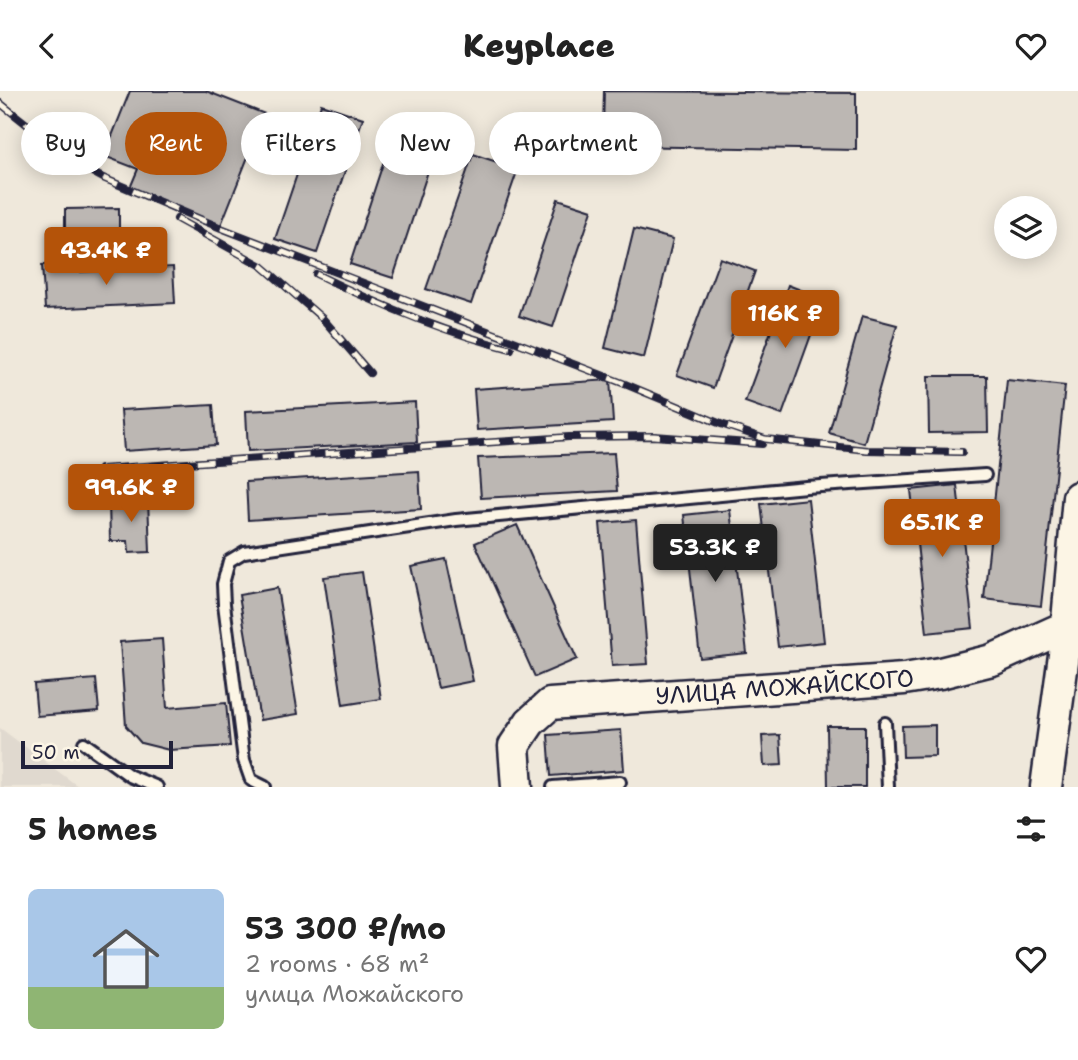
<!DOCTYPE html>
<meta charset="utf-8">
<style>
:root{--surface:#fff;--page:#f6f6f6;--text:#222;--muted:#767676;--accent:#b45309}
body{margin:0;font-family:"Shantell Sans",sans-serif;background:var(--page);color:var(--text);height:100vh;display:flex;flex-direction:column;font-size:26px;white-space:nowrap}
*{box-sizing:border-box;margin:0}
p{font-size:23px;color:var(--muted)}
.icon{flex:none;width:38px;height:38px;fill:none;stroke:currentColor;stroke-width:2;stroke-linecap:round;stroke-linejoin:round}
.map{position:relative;height:696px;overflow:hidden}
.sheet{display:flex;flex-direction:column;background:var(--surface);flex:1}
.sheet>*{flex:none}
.banner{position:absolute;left:21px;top:21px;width:700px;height:63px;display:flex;gap:14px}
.tools{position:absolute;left:994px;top:105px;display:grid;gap:14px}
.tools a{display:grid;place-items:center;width:63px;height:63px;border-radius:50%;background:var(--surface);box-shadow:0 4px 18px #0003;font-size:35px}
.scale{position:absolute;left:21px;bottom:18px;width:152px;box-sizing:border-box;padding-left:7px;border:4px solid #22223b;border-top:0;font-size:19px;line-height:24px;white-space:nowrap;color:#22223b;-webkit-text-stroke:5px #fcf5e5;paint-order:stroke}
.price{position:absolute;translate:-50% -60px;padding:0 16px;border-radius:7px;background:var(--accent);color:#fff;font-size:23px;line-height:46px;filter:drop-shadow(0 2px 4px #0008)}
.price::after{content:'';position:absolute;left:50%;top:42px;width:21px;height:16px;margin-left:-10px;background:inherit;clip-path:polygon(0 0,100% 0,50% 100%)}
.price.selected{background:#222;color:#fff}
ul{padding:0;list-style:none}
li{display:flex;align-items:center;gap:21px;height:175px;padding:0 28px}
li span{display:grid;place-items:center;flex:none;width:196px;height:140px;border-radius:10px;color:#555}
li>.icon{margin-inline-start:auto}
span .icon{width:84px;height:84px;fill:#fffc;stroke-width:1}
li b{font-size:30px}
h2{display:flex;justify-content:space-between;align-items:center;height:84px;padding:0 28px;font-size:30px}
.tag{padding:0 24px;border-radius:32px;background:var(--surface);box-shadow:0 4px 18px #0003;font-size:24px;line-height:63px}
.tag.selected{background:var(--accent);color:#fff}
header{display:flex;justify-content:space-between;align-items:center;height:91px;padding:0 28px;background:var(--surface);font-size:32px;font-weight:800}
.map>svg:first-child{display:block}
.built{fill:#e0d9cf}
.building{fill:#bcb7b3;stroke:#22223b;stroke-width:2}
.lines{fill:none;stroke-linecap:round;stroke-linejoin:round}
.lane-casing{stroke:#22223b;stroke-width:16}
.secondary-casing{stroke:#22223b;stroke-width:35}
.lane{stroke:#fcf5e5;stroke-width:10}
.secondary{stroke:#fcf5e5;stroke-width:30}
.rail-casing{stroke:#22223b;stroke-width:8}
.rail{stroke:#fcf5e5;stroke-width:5;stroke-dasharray:16;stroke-linecap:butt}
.labels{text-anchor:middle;stroke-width:7;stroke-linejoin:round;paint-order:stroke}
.street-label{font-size:24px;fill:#22223b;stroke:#fcf5e5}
</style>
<header><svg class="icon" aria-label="back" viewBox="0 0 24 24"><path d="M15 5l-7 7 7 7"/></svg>Keyplace<svg class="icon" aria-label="heart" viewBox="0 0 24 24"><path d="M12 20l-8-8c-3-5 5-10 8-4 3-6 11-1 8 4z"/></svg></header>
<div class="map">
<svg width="1078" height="696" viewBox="0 0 1078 696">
<rect width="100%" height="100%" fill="#efe8db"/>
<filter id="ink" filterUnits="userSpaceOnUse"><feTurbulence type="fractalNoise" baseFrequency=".0143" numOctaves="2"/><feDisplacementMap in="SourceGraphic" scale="14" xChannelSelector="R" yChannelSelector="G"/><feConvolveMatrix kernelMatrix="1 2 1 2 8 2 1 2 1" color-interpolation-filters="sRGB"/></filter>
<g filter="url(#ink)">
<path class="built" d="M0 637 79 696H0Z"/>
<g class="building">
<path d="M130 0H206L265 23 221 134 130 97 138 78 104 65Z"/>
<path d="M604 0 856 2V59L621 55 622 36H603Z"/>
<path d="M321 13 363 27 317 162 275 148Z"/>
<path d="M394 39 437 53 393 187 350 173Z"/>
<path d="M473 63 518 78 471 213 426 198Z"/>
<path d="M558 108 592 119 553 236 519 225Z"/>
<path d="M119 117V156H65V118Z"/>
<path d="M634 138 673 148 644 267 605 257Z"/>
<path d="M720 167 755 180 713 297 677 284Z"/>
<path d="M79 172 80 181 173 176 175 212 45 218 42 174Z"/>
<path d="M788 194 824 208 782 324 745 311Z"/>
<path d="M862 225 897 234 864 352 829 342Z"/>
<path d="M928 285H987L988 341 929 342Z"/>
<path d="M610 289 613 331 477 339 474 298Z"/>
<path d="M1007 289 1065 295 1041 515 984 508Z"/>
<path d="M415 311 417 351 248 360 246 320Z"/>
<path d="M213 314 216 354 124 360 121 319Z"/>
<path d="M614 362 617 400 481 407 478 367Z"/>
<path d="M419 380 421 418 248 429 246 391Z"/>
<path d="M957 394 973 537 927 542 911 399Z"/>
<path d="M148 408 150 461 129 462 128 450H110L109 409Z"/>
<path d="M808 408 824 551 778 556 761 413Z"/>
<path d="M730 419 747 562 700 567 684 424Z"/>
<path d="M636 429 648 573 612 575 600 432Z"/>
<path d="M517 434 577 568 535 586 475 452Z"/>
<path d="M446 468 473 590 438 597 411 475Z"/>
<path d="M362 481 381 608 343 614 324 486Z"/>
<path d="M277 497 298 623 260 629 239 504Z"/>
<path d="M162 548 167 617 226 612 230 655 169 659 141 652 126 635 120 551Z"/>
<path d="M96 588 99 620 37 625 34 593Z"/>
<path d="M935 634V665L903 666 902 635Z"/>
<path d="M827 635H865V696H828Z"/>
<path d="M621 639 624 679 551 685 548 644Z"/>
<path d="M780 644 782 674 764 675 762 645Z"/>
</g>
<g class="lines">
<defs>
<g id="lane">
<path d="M885 632 888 696"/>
<path d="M84 652 130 685 157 696"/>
<path d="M265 696 251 689 244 669 224 513 223 493 229 470 244 461 456 429 806 396 985 384"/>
<path d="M553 696 620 691"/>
</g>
<g id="secondary">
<path id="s1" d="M517 696 514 655 530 631 550 613 904 588 940 582 992 569 1067 535"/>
<path d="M1046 696 1064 564 1078 406"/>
</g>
</defs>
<use href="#lane" class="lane-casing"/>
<use href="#secondary" class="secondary-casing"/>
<use href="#lane" class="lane"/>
<use href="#secondary" class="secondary"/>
<defs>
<g id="rail">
<path d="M0 12 77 73 103 87 221 137 625 293 721 333 765 348 867 359 962 361"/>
<path d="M177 128 262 175 323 228 370 282"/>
<path d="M316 183C379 214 443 241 511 258"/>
<path d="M101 378 569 346 654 345 762 353"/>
</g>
</defs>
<use href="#rail" class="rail-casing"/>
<use href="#rail" class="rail"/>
</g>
</g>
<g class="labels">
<g class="street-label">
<text dy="8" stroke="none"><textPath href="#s1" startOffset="332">УЛИЦА МОЖАЙСКОГО</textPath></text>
</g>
</g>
</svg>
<div class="tools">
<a><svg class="icon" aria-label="layers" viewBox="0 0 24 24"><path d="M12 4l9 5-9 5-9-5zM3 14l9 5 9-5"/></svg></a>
</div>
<div class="scale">50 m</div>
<b class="price" style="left:106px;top:196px">43.4K ₽</b>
<b class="price" style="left:785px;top:259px">116K ₽</b>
<b class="price" style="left:131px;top:433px">99.6K ₽</b>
<b class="price" style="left:942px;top:468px">65.1K ₽</b>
<b class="price selected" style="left:715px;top:493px">53.3K ₽</b>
<div class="banner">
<a class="tag">Buy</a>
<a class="tag selected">Rent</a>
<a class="tag">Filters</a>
<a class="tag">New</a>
<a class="tag">Apartment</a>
</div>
</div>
<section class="sheet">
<h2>5 homes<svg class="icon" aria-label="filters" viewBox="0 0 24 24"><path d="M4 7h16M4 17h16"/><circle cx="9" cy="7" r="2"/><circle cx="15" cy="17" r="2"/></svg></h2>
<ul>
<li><span style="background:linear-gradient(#a9c7e8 70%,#8fb573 0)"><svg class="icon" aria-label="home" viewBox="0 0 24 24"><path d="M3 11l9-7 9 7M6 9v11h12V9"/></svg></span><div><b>53 300 ₽/mo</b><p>2 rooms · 68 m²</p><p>улица Можайского</p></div><svg class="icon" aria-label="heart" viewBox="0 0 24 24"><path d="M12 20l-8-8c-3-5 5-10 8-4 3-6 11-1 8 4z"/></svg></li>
</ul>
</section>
